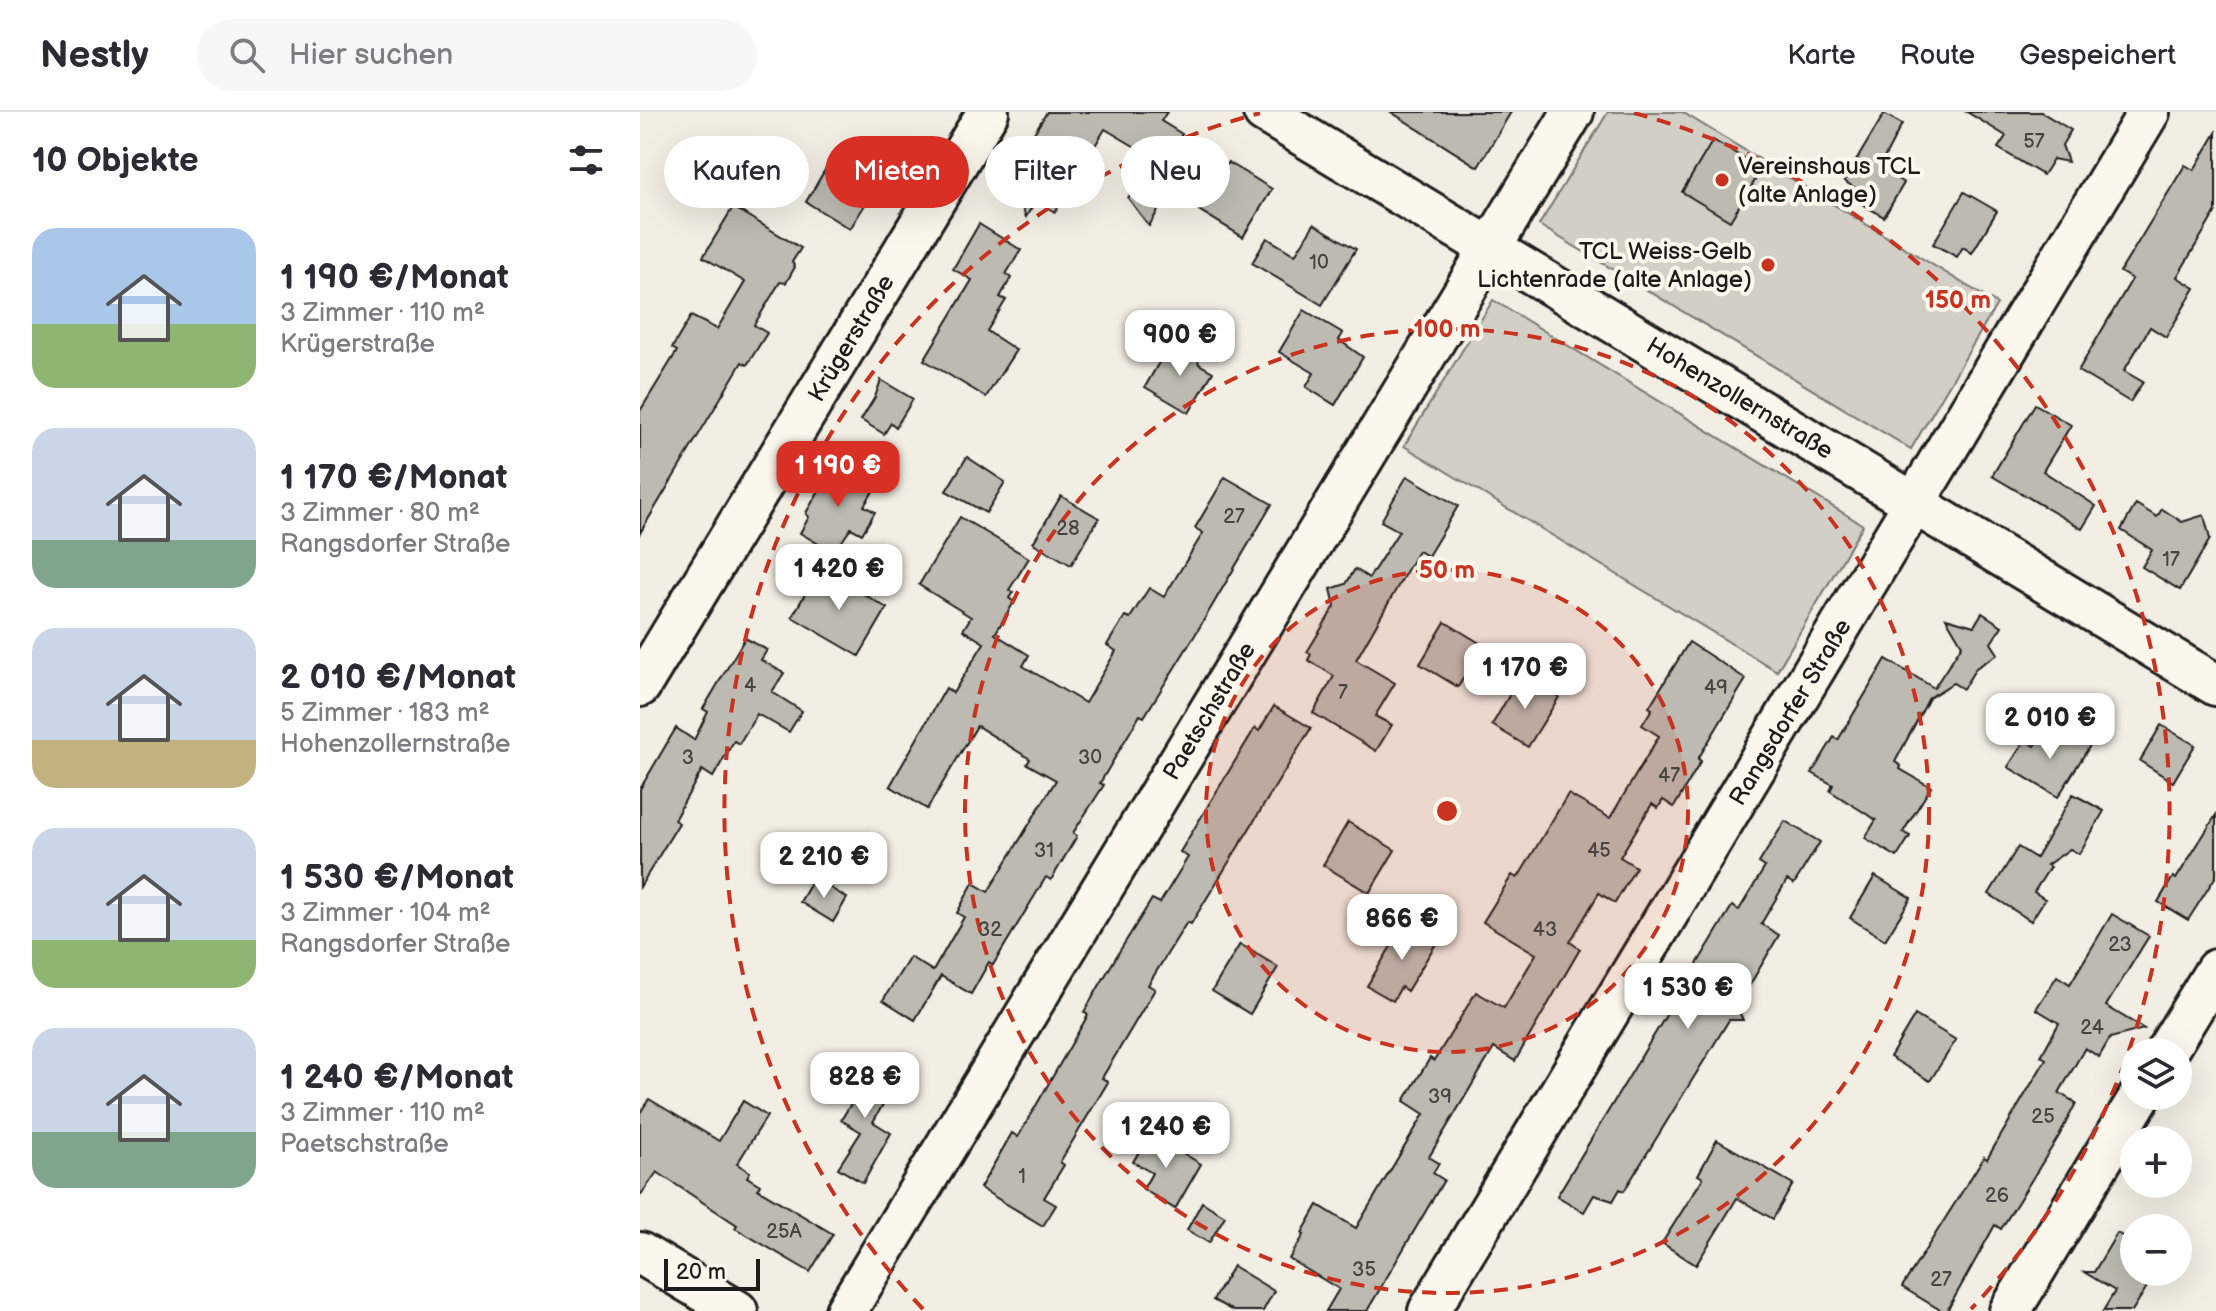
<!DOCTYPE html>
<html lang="de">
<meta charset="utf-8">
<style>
:root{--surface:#fff;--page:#f7f7f7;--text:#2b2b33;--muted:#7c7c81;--line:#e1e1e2;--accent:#d93025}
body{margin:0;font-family:"Balsamiq Sans",sans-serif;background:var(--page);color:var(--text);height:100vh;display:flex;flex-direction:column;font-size:30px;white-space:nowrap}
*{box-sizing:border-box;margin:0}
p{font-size:26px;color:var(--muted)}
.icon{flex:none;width:44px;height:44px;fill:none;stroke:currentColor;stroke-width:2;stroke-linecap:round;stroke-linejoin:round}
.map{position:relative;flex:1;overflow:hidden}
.drawer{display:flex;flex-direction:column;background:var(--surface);width:640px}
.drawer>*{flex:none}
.guide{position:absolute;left:24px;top:24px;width:760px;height:72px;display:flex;gap:16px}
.fabs{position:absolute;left:1480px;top:926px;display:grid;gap:16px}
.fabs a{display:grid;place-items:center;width:72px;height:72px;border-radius:50%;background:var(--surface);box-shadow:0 8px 32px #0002;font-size:40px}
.scale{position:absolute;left:24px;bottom:20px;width:96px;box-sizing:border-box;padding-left:8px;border:4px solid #1c1c1c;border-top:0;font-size:22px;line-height:28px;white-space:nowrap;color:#1c1c1c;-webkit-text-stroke:6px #fbf7ec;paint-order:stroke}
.price{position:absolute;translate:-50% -68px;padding:0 18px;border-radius:16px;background:#fff;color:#222;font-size:26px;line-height:52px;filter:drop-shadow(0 2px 4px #0008)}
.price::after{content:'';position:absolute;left:50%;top:48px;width:24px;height:18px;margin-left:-12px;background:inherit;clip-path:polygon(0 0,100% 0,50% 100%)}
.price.selected{background:var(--accent);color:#fff}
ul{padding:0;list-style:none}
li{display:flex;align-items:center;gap:24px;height:200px;padding:0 32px}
li span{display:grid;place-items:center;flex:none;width:224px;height:160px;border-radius:24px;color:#555}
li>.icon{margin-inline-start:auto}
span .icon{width:96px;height:96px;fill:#fffc;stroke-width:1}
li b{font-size:34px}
h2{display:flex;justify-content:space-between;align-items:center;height:96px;padding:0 32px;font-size:34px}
.pill{padding:0 28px;border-radius:36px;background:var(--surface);box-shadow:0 8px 32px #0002;font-size:28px;line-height:72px}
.pill.selected{background:var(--accent);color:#fff}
header{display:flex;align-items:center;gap:48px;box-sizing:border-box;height:112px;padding:0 40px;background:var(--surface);border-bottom:2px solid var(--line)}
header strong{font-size:38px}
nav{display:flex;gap:44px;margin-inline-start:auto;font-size:28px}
.search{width:560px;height:72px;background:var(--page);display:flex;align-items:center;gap:20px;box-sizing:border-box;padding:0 28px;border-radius:44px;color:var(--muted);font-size:30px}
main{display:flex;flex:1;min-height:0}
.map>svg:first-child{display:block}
.green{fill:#d2cfc6;stroke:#777671;stroke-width:2}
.building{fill:#bdbab1;stroke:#1c1c1c;stroke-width:2}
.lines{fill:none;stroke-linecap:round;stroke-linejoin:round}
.minor-casing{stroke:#1c1c1c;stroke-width:46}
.minor{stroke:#fbf7ec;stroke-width:40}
.ring{fill:none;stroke:#c8321e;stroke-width:4;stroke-dasharray:14 10}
.poi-dot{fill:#c8321e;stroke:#fbf7ec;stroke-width:3}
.labels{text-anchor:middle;stroke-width:8;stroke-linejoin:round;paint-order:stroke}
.number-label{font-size:20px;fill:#444441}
.poi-label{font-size:24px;fill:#1c1c1c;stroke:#fbf7ec;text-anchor:start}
.street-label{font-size:24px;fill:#1c1c1c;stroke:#fbf7ec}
.centre{fill:#c8321e;stroke:#fbf7ec;stroke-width:4}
.ring-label{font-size:24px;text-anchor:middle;font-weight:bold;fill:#c8321e;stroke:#fbf7ec;stroke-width:8;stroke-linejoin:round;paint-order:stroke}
</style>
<header>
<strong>Nestly</strong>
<div class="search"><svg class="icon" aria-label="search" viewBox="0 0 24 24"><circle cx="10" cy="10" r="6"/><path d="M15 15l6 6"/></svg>Hier suchen</div>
<nav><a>Karte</a><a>Route</a><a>Gespeichert</a></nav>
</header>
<main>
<section class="drawer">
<h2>10 Objekte<svg class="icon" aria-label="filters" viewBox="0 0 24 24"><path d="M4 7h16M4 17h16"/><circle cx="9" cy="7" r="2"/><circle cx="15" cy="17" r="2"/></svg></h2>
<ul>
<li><span style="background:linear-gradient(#a9c7e8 60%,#8fb573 0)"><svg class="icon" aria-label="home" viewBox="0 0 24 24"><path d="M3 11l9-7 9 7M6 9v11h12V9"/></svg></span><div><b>1 190 €/Monat</b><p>3 Zimmer · 110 m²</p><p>Krügerstraße</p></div></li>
<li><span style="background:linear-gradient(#c9d6e8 70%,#7fa58c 0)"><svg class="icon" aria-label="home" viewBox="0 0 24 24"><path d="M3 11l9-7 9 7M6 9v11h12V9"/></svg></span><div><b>1 170 €/Monat</b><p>3 Zimmer · 80 m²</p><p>Rangsdorfer Straße</p></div></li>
<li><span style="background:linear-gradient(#c9d6e8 70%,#c2b280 0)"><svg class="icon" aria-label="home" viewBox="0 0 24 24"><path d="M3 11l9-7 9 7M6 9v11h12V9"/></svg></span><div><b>2 010 €/Monat</b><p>5 Zimmer · 183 m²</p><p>Hohenzollernstraße</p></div></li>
<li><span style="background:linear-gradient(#c9d6e8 70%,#8fb573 0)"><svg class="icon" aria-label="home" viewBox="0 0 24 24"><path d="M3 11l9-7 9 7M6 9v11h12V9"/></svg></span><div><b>1 530 €/Monat</b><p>3 Zimmer · 104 m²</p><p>Rangsdorfer Straße</p></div></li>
<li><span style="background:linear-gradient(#c9d6e8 65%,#7fa58c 0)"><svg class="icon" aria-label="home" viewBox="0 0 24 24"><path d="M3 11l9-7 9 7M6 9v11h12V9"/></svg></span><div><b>1 240 €/Monat</b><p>3 Zimmer · 110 m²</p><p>Paetschstraße</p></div></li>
</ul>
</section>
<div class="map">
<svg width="1576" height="1199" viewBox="0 0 1576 1199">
<rect width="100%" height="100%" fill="#f2eee4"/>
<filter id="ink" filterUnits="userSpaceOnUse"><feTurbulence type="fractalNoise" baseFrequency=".0125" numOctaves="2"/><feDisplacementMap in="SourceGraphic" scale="16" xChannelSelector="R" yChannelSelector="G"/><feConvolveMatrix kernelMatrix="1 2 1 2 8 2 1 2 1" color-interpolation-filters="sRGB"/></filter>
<g filter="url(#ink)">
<g class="green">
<path d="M968 0H1042L1357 192 1271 337 899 113Z"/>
<path d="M853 188 1223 413 1137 559 764 334Z"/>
</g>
<g class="building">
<path d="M407 0H527L521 9 542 22 528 46 574 74 588 50 632 77 603 125 529 80 509 114 488 86 514 46 465 17 415 100 396 88 386 105 368 63Z"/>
<path d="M751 0H871L838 55Z"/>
<path d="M1327 0H1401L1431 18 1422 33 1428 50 1413 47 1403 63 1358 36 1366 24Z"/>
<path d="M1244 2 1262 12 1239 56 1264 71 1244 105 1219 90 1223 81 1204 69Z"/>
<path d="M1576 21V99L1537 165 1555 176 1526 225 1510 215 1484 259 1503 270 1490 290 1438 259 1492 167 1480 160 1545 53 1554 58Z"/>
<path d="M1073 28 1122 57 1090 109 1042 80Z"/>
<path d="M195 41 225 60 220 69 234 78 210 117 166 90Z"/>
<path d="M1324 80 1357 99 1332 141 1323 135 1317 145 1293 132Z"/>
<path d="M93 95 161 136 152 150 155 155 146 171 140 170 114 213 127 221 107 253 102 250 0 421V299L37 239 32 236 51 204 77 217 105 170 63 145Z"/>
<path d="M339 112 381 138 366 162 371 166 360 185 366 188 347 219 376 238 346 285 284 248 332 168 313 157Z"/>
<path d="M674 112 716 137 682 193 612 151 627 126 655 143Z"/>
<path d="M664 198 703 221 699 228 723 245 695 293 666 275 674 261 639 240Z"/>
<path d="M529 233 543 242 555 234 559 252 573 260 549 301 505 275Z"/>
<path d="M241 268 273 287 256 315 251 311 244 322 221 308 235 285Z"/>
<path d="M1395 292 1431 313 1403 359 1456 394 1442 417 1352 364Z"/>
<path d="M327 345 365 370 346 401 306 379Z"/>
<path d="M195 351 235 376 224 394 235 400 222 422 211 416 194 441 160 421 169 405 166 401Z"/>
<path d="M767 364 818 394 788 444 778 439 716 548 755 571 735 604 752 613 736 639 673 601 694 564 668 548 671 542 667 540 695 494 691 477 706 472 715 457 729 466 759 419 741 409Z"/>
<path d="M585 365 632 392 555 523 504 605 500 603 460 671 464 673 433 721 437 724 411 768 406 765 353 853 349 850 331 882 301 864 275 908 243 888 270 845 293 859 324 805 317 801 333 771 348 780 416 668 387 652 390 647 337 614 287 697 250 674 306 576 313 581 344 531 323 518 331 505 279 473 320 405 389 446 369 478 373 480 369 486 374 490 355 522 389 543 383 554 445 591 476 539 467 533 485 504 490 506 509 476 524 485 563 421 555 416Z"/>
<path d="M421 384 459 406 431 453 393 431Z"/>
<path d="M1496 392 1517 405 1522 397 1542 410 1564 403 1570 427 1540 478 1502 455 1512 438 1481 418Z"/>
<path d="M180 456 247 496 219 544 152 505Z"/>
<path d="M1342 501 1362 514 1351 531 1358 542 1336 556 1323 577 1313 571 1289 586 1255 650 1261 654 1260 657 1291 675 1263 720 1270 724 1257 745 1225 726 1236 708 1190 679 1193 673 1172 661 1194 625 1198 628 1246 547 1294 576 1322 533 1306 506 1334 514Z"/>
<path d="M805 510 843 533 818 575 780 552Z"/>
<path d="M105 526 127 538 121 548 144 561 132 580 162 599 149 620 117 602 99 632 94 629 73 665 62 658 34 708 39 711 0 775V677L36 616 54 628 68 600 63 597Z"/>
<path d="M1049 530 1106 567 1058 647 1061 649 1034 695 1023 688 1018 696 1012 692 980 745 996 755 975 791 959 781 930 830 940 837 875 949 854 936 789 1045 799 1051 793 1061 804 1068 727 1199H686L699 1177 649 1147 664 1123 662 1121 678 1093 716 1116 784 1002 764 989 790 946 794 949 836 880 864 896 896 842 843 810 872 763 877 766 879 764 928 682 970 706 1019 624 1002 613 1012 597 1009 595Z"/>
<path d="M881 563 919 585 888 635 852 613Z"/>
<path d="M634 594 671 616 551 812 547 810 508 873 515 877 462 966 468 970 420 1050 424 1053 404 1086 416 1093 403 1114 340 1076 372 1021 378 1025 448 903 444 900 479 840 512 787 520 791 548 745 540 740 615 616 619 619Z"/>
<path d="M1521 613 1555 633 1533 670 1500 649Z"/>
<path d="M1406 617 1427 630 1456 624 1418 685 1368 655 1385 628 1395 634Z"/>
<path d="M1433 682 1464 699 1439 742 1430 737 1407 753 1410 755 1394 780 1405 787 1391 809 1349 782 1378 735 1396 746Z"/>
<path d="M1576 703V764L1548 808 1518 790 1533 765 1536 767Z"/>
<path d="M1145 709 1180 730 1154 772 1147 768 1121 812 1139 823 1097 895 1103 908H1089L984 1079 980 1077 973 1089 954 1083 944 1100 917 1084 1092 794 1099 798 1125 755 1119 751Z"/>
<path d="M708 710 755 738 729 781 683 753Z"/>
<path d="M1235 764 1271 786 1245 828 1210 806Z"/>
<path d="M174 766 207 786 193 810 160 790Z"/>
<path d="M1472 802 1509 824 1466 894 1504 917 1470 926 1459 945 1445 936 1419 981 1436 991 1419 1024 1361 1117 1355 1113 1307 1199H1302L1262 1175 1344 1045 1347 1047 1406 947 1401 944 1419 911 1396 897 1417 864 1430 872Z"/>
<path d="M765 811 797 830 767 879 761 875 753 889 727 874Z"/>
<path d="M600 832 638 855 610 902 572 879Z"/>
<path d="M1275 903 1316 928 1290 969 1250 945Z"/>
<path d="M218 951 254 973 233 1010 251 1021 223 1071 198 1056 221 1020 201 1008 212 990 200 983Z"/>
<path d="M9 987 79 1029 103 989 127 1004 97 1052 110 1060 107 1065 120 1073 118 1077 193 1122 170 1160 95 1116 97 1113 17 1060 0 1084V1001Z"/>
<path d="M510 1021 561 1052 535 1097 503 1077 512 1061 493 1050Z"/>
<path d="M1077 1028 1153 1072 1133 1107 1097 1086 1056 1153 1022 1131 1063 1066 1058 1063Z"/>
<path d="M562 1090 585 1104 569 1131 547 1118Z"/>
<path d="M1477 1121 1494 1131V1160H1516L1492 1199H1463L1475 1179 1444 1160H1454Z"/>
<path d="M593 1154 634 1179 623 1199H593L573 1188Z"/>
</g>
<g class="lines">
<defs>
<g id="minor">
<path d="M624 0 1576 573"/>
<path d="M0 574 348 0"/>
<path d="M1526 940 1576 858"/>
<path d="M0 1141 97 1199"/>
<path d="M206 1199 933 0"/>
<path d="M789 1199 1509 0"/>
<path d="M1370 1199 1500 984"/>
</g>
</defs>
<use href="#minor" class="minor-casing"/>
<use href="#minor" class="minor"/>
</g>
</g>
<circle cx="807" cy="699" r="241" fill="#c8321e" fill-opacity=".12"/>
<g class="ring">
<circle cx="807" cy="699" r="241"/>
<circle cx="807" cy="699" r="482"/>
<path d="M283 1197A723 723 0 0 1 620 1M994 1A723 723 0 0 1 1331 1197"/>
</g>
<g class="poi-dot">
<circle cx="1082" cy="68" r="8"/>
<circle cx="1128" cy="153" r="8"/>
</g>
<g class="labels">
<g class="number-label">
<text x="1394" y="36">57</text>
<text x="679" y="157">10</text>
<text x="594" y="411">27</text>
<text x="428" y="423">28</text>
<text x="1531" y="454">17</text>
<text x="110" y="580">4</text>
<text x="1076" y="582">49</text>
<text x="703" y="587">7</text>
<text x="48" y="652">3</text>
<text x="450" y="652">30</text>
<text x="1029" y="670">47</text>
<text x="404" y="745">31</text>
<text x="959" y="745">45</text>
<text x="350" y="824">32</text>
<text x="905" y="824">43</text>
<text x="1480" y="839">23</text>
<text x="1452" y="922">24</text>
<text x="800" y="991">39</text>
<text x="1403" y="1011">25</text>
<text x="382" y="1071">1</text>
<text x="1357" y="1090">26</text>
<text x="144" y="1126">25A</text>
<text x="724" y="1164">35</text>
<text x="1301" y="1174">27</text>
</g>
<g class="poi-label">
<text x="1098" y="62">Vereinshaus TCL<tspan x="1098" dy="28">(alte Anlage)</tspan></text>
<text x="1112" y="147" text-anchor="end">TCL Weiss-Gelb<tspan x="1112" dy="28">Lichtenrade (alte Anlage)</tspan></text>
</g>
<g class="street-label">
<text transform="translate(211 226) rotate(-59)" y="8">Krügerstraße</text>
<text transform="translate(1100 286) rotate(31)" y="8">Hohenzollernstraße</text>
<text transform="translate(569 599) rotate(-59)" y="8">Paetschstraße</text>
<text transform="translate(1150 600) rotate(-59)" y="8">Rangsdorfer Straße</text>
</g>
</g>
<circle cx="807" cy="699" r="12" class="centre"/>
<g class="ring-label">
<text x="1318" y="196">150 m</text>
<text x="807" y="225">100 m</text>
<text x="807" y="466">50 m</text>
</g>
</svg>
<div class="fabs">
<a><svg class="icon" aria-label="layers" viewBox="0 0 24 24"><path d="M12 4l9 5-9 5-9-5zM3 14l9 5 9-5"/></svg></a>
<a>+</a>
<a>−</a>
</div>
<div class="scale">20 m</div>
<b class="price" style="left:540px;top:266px">900 €</b>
<b class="price selected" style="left:198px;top:397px">1 190 €</b>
<b class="price" style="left:199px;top:500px">1 420 €</b>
<b class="price" style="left:885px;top:599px">1 170 €</b>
<b class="price" style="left:1410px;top:649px">2 010 €</b>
<b class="price" style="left:184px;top:788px">2 210 €</b>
<b class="price" style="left:762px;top:850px">866 €</b>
<b class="price" style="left:1048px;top:919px">1 530 €</b>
<b class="price" style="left:225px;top:1008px">828 €</b>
<b class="price" style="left:526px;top:1058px">1 240 €</b>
<div class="guide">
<a class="pill">Kaufen</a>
<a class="pill selected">Mieten</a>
<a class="pill">Filter</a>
<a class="pill">Neu</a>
</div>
</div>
</main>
